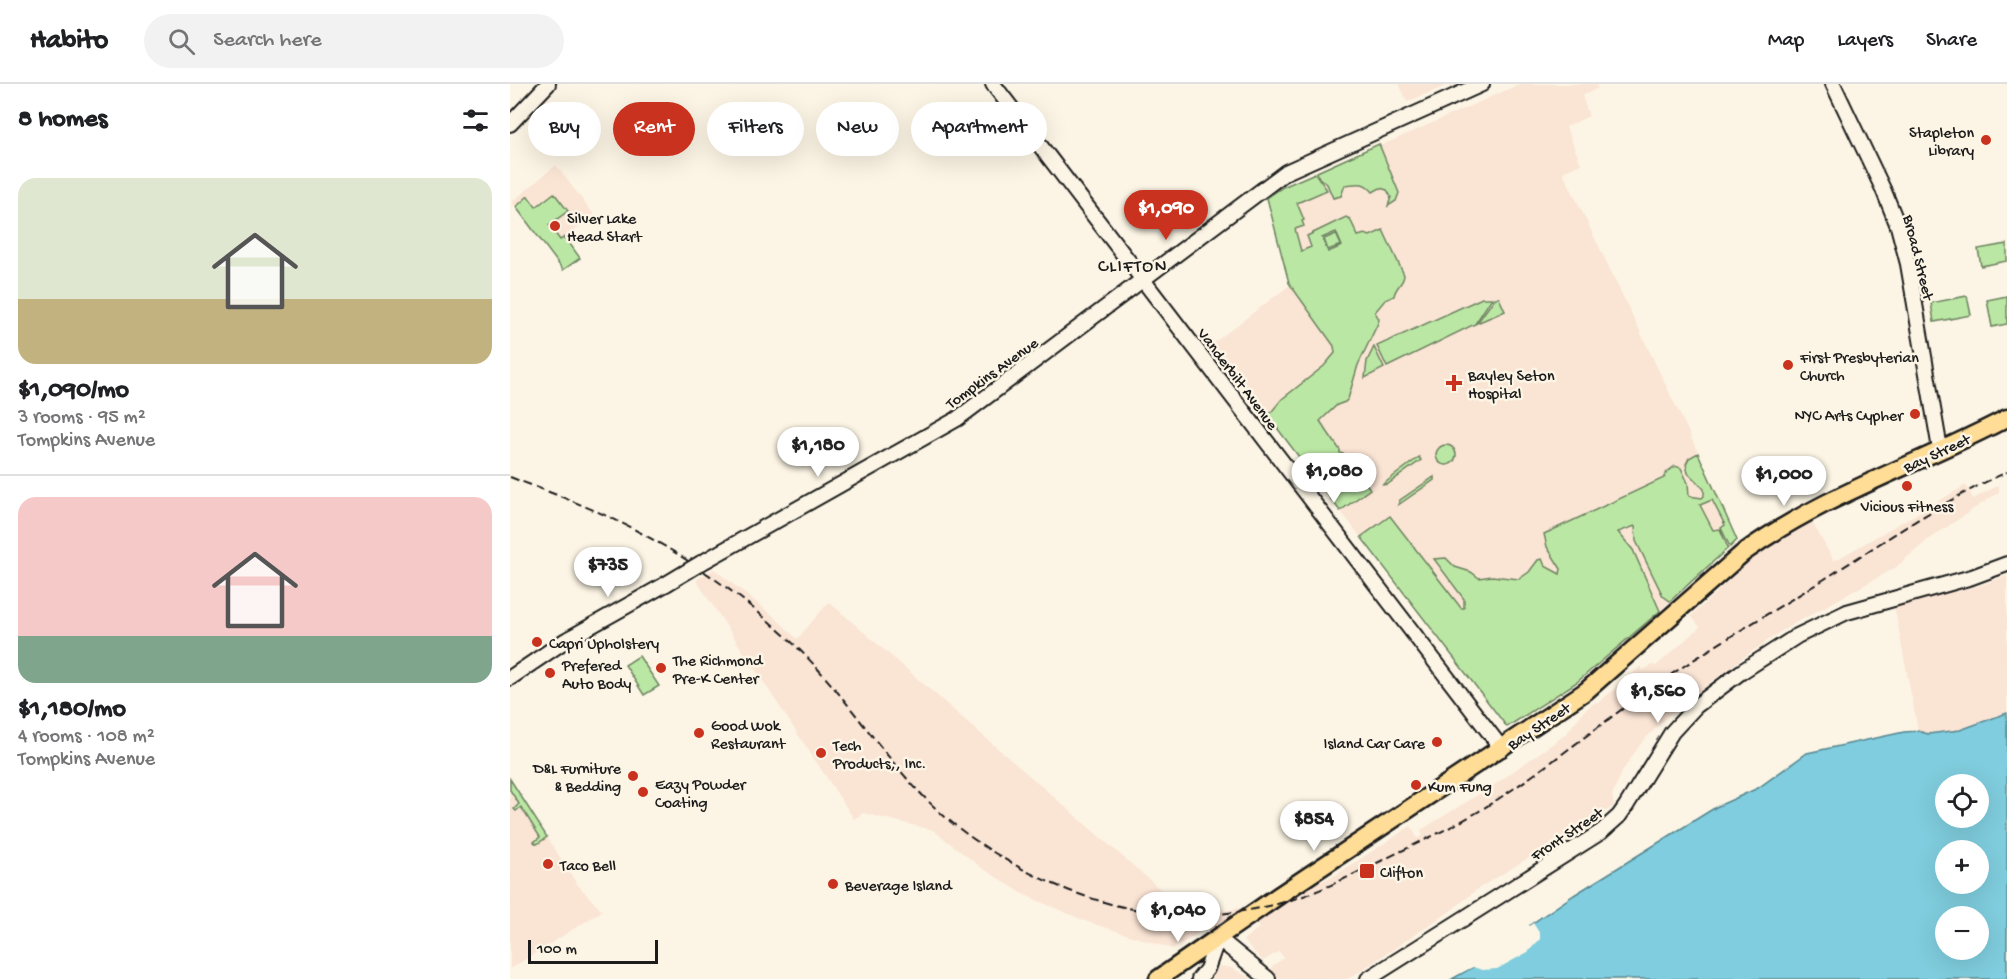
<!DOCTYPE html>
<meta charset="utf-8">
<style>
:root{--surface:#fff;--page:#f2f2f2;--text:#202124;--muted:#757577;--line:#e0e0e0;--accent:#c8321e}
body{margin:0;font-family:"Gochi Hand",sans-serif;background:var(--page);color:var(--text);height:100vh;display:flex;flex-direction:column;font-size:22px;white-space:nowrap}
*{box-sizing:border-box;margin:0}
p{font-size:20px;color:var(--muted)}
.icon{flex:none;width:33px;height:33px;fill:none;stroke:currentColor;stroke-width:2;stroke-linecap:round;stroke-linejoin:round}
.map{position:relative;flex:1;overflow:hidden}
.panel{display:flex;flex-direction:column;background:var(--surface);width:510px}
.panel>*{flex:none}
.banner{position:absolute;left:18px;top:18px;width:570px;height:54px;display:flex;gap:12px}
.tools{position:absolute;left:1425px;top:690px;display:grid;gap:12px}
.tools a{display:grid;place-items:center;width:54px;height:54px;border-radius:50%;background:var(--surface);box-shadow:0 6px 24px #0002;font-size:30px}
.scale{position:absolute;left:18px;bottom:15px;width:130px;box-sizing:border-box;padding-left:6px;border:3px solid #1c1c1c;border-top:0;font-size:16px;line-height:21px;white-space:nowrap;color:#1c1c1c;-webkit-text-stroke:4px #fcf5e5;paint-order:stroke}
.price{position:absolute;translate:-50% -51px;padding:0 14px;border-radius:21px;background:#fff;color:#222;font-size:20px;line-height:39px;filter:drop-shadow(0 2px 3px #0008)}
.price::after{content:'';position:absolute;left:50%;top:36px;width:18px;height:14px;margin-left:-9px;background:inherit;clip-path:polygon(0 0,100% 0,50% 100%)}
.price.current{background:var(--accent);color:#fff}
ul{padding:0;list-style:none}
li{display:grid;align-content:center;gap:12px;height:318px;padding:0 18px}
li+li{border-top:2px solid var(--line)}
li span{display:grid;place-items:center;height:186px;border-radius:18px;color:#555}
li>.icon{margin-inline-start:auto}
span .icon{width:108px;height:108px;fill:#fffc;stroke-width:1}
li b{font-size:26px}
h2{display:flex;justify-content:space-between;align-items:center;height:72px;padding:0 18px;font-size:26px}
.chip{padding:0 21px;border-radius:27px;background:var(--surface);box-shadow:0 6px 24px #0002;font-size:21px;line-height:54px}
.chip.current{background:var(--accent);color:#fff}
header{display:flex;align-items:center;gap:36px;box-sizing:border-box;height:84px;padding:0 30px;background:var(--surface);border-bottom:2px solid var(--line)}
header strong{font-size:28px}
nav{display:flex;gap:33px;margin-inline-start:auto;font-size:21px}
.search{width:420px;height:54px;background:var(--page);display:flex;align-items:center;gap:15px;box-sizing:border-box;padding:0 21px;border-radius:33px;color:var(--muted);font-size:22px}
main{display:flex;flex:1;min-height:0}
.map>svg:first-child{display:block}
.built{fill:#fae4d4}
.green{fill:#bbe7a4;stroke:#6c8260;stroke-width:1.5;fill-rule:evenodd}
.water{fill:#7fcdde;stroke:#578690;stroke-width:1.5;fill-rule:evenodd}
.pier{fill:#fcf5e5}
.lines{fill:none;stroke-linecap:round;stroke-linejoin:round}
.minor-casing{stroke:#1c1c1c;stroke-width:18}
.major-casing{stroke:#1c1c1c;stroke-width:21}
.minor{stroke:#fcf5e5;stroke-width:14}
.major{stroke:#ffdd96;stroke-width:16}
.rail{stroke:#1c1c1c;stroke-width:2;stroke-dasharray:9 4.5;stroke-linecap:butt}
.minor-bridge-casing{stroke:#1c1c1c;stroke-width:18;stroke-linecap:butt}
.minor-bridge{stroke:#fcf5e5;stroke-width:14}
.poi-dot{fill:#c8321e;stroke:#fcf5e5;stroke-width:2}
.labels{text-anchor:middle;stroke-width:5;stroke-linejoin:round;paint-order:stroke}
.poi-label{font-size:16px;fill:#1c1c1c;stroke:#fcf5e5;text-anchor:start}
.street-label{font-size:16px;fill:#1c1c1c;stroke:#fcf5e5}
.neighbourhood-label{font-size:18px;letter-spacing:1.5px;fill:#1c1c1c;stroke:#fcf5e5}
</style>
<header>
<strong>Habito</strong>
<div class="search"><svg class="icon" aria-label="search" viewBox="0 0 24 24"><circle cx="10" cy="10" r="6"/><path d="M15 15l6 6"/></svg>Search here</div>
<nav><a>Map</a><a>Layers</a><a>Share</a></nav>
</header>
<main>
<section class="panel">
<h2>8 homes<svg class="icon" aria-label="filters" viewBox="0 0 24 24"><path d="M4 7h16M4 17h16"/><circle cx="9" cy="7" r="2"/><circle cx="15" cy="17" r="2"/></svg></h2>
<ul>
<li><span style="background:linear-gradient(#dfe7d0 65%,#c2b280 0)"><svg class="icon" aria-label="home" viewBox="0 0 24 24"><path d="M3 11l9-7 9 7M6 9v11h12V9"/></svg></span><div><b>$1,090/mo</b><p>3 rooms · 95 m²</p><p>Tompkins Avenue</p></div></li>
<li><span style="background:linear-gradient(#f6c9c9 75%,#7fa58c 0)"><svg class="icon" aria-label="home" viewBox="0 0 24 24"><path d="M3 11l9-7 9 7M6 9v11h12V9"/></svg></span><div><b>$1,180/mo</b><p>4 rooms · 108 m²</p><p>Tompkins Avenue</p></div></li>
</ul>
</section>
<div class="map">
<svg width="1497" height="895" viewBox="0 0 1497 895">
<rect width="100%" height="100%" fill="#fcf5e5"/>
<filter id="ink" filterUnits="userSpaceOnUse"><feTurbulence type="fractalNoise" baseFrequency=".0167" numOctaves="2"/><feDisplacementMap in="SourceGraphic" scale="12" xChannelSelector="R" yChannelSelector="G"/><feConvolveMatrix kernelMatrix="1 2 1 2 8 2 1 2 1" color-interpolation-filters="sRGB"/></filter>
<g filter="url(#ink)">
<g class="built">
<path d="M889 0H940L897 18Z"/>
<path d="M1010 0H1086L1088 4 1072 12 1079 32 1056 43 1071 80 1053 88 1203 399 1227 456 1127 548 1067 598 997 643 702 260 780 201 773 105Z"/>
<path d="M46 81 84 131 55 153 70 174 53 186 2 118Z"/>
<path d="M1456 401 1463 415 1489 401V408L1419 455 1385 484 1273 546 1227 578 1161 629 1132 658 1113 686 1102 711 1104 722 969 804 939 828 838 895H769L761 886 762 882 774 874 769 867 753 877 733 856 749 844 747 840 695 845 663 865 575 837 515 811 472 784 423 746 353 729 344 735 186 496 204 485 266 534 287 555 319 518 673 825 720 826 758 818 824 792 901 742 907 754 913 752 911 746 984 701 1055 651 1074 627 1085 618 1088 619 1131 582 1133 586 1142 581 1146 582 1190 543 1181 532 1240 477 1267 457 1302 438 1324 477Z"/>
<path d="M1497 492V629L1450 646 1418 650 1408 647 1384 521 1465 503Z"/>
<path d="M0 695 67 800 92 827 0 885Z"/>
<path d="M710 882 722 884 742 895H700Z"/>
</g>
<g class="green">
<path d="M869 60 889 109 886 117 878 122 881 113 877 106 870 104 863 108C853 96 847 100 835 101L831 112 823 114 817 100 809 94 807 88Z"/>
<path d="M805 89 817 106 787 119 794 136 792 137 794 142 785 145 791 167 801 163 797 152 836 133 840 135 848 152 855 150 860 152 873 146 894 191C894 199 885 203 884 212L875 216 865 228 869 235 868 239 848 281 838 315 835 318 827 321 810 337 830 366V369L833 370 847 388 849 393H852L860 405 830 427 758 332 772 315 814 282 825 269 824 262 779 199 757 114 773 103ZM826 148 832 162 818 168 812 154Z"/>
<path d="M44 109 58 127 39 141 50 156 55 153 70 174 53 186 6 123 18 112 26 123Z"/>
<path d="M826 150 831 161 818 166 814 155Z"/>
<path d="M1497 160V177L1471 182 1468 165Z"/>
<path d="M1457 212 1461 231 1424 238 1421 219Z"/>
<path d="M1497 212V240L1482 243 1477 216Z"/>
<path d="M972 214H982L965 240 877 283 867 262Z"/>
<path d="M985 214H989L995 227 967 239Z"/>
<path d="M864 263 874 284 855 294 857 277Z"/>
<circle cx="936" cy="371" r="10"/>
<path d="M1188 369 1227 456 1220 463 1211 444 1215 441 1202 416 1190 421 1203 446 1210 445 1218 464 1160 517 1153 512 1126 457 1125 442 1108 448 1123 466 1150 527 1067 598 997 643 851 453 880 432 948 520 951 524H954V515L924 475 936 474 945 483 961 488 969 494 982 492 1009 495 1019 488 1028 476 1032 475 1035 482 1050 490 1051 485 1037 463 1034 450 1154 394 1157 388 1165 382 1171 384 1178 399 1179 412 1192 414 1194 412V405L1178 389 1176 380 1179 374Z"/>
<path d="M909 373 911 376 878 400 872 401Z"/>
<path d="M924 393V396L888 421 890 416Z"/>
<path d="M129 572 149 602 134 611 115 581Z"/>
<path d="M0 695 37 753 27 760 24 758 30 753 13 726 11 723 6 727 4 725 9 720 0 706Z"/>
</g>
<path class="water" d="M1497 629V895H942L963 883 1017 864 1026 849 1020 841 1064 811 1206 723 1248 704 1297 669 1394 648 1408 647 1418 650 1450 646ZM1436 700H1468V734H1436ZM1436 766H1468V800H1436ZM1436 832H1468V866H1436Z"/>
<path class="pier" d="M1023 839 1030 850V855L1018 868 987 885 972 886 963 883 939 895 962 880 990 871 1002 859 1015 860 1022 849 1018 843Z"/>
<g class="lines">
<defs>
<g id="minor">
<path d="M483 0 992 665"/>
<path d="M1323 0 1373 105 1388 142 1398 180 1430 365"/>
<path d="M0 40 38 0"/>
<path d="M191 479 447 335 776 88 972 0"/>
<path d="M0 594 56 556 156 500"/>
<path d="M689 895 697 885 708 854 758 895"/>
<path d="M858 895 1091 748 1109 732 1116 722 1162 648 1186 622 1231 588 1287 552 1337 528 1462 493 1497 480"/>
</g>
<path id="major" d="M648 895 768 812 1076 607 1233 469C1313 411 1410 380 1497 334"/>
</defs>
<use href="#minor" class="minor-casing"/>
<use href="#major" class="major-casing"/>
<use href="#minor" class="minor"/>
<use href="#major" class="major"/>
<path class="rail" d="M0 393C44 410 89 426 131 449 191 481 261 533 307 584 360 643 395 707 462 754 558 821 667 851 781 816 812 807 842 791 871 777 903 761 935 747 966 729 1027 692 1082 646 1140 605 1196 566 1255 532 1313 496 1373 458 1432 417 1497 388"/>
<defs>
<path id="minor-bridge" d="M156 500 191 479"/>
</defs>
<use href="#minor-bridge" class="minor-bridge-casing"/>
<use href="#minor-bridge" class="minor-bridge"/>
</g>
</g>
<g class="poi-dot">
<circle cx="1476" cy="56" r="6"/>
<circle cx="45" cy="142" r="6"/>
<circle cx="1278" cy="281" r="6"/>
<path d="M941 290h6v6h6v6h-6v6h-6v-6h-6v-6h6z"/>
<circle cx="1405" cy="330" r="6"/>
<circle cx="1397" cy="402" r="6"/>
<circle cx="27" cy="558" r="6"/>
<circle cx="151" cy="584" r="6"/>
<circle cx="40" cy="589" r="6"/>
<circle cx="189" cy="649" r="6"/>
<circle cx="927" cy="658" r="6"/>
<circle cx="311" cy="669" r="6"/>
<circle cx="123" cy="692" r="6"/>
<circle cx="906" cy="701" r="6"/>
<circle cx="133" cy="708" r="6"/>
<circle cx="38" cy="780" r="6"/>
<rect x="849" y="779" width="16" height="16" rx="3"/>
<circle cx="323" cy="800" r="6"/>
</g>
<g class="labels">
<g class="poi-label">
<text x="1464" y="53" text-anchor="end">Stapleton<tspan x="1464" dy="18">Library</tspan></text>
<text x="57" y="139">Silver Lake<tspan x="57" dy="18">Head Start</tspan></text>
<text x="1290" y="278">First Presbyterian<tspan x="1290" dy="18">Church</tspan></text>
<text x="958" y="296">Bayley Seton<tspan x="958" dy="18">Hospital</tspan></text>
<text x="1393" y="336" text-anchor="end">NYC Arts Cypher</text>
<text x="1397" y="427" text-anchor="middle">Vicious Fitness</text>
<text x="39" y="564">Capri Upholstery</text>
<text x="163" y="581">The Richmond<tspan x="163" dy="18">Pre-K Center</tspan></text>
<text x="52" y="586">Prefered<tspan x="52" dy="18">Auto Body</tspan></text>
<text x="201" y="646">Good Wok<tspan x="201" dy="18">Restaurant</tspan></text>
<text x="915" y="664" text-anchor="end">Island Car Care</text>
<text x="323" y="666">Tech<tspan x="323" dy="18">Products,, Inc.</tspan></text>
<text x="111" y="689" text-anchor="end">D&amp;L Furniture<tspan x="111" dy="18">&amp; Bedding</tspan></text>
<text x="145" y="705">Eazy Powder<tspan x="145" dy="18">Coating</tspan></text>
<text x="918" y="707">Kum Fung</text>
<text x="50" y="786">Taco Bell</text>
<text x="870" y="793">Clifton</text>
<text x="335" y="806">Beverage Island</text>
</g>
<g class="street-label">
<text transform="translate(1410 173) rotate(76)" y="6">Broad Street</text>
<text transform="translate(481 288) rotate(-36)" y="6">Tompkins Avenue</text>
<text transform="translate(729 294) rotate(53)" y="6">Vanderbilt Avenue</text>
<text transform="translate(1426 368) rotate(-25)" y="6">Bay Street</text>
<text transform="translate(1028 641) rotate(-34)" y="6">Bay Street</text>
<text transform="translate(1056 749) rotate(-34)" y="6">Front Street</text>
</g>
<g class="neighbourhood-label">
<text x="623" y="187">CLIFTON</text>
</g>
</g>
</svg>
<div class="tools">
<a><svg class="icon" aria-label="locate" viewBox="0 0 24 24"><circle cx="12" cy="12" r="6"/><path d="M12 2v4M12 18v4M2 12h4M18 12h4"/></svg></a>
<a>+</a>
<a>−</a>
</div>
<div class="scale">100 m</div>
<b class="price current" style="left:656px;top:157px">$1,090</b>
<b class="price" style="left:308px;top:394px">$1,180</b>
<b class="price" style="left:824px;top:420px">$1,080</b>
<b class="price" style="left:1274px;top:423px">$1,000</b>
<b class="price" style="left:98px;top:514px">$735</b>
<b class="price" style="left:1148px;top:640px">$1,560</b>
<b class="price" style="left:804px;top:768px">$854</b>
<b class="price" style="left:668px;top:859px">$1,040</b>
<div class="banner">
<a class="chip">Buy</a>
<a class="chip current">Rent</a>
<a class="chip">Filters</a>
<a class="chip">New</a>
<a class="chip">Apartment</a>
</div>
</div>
</main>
